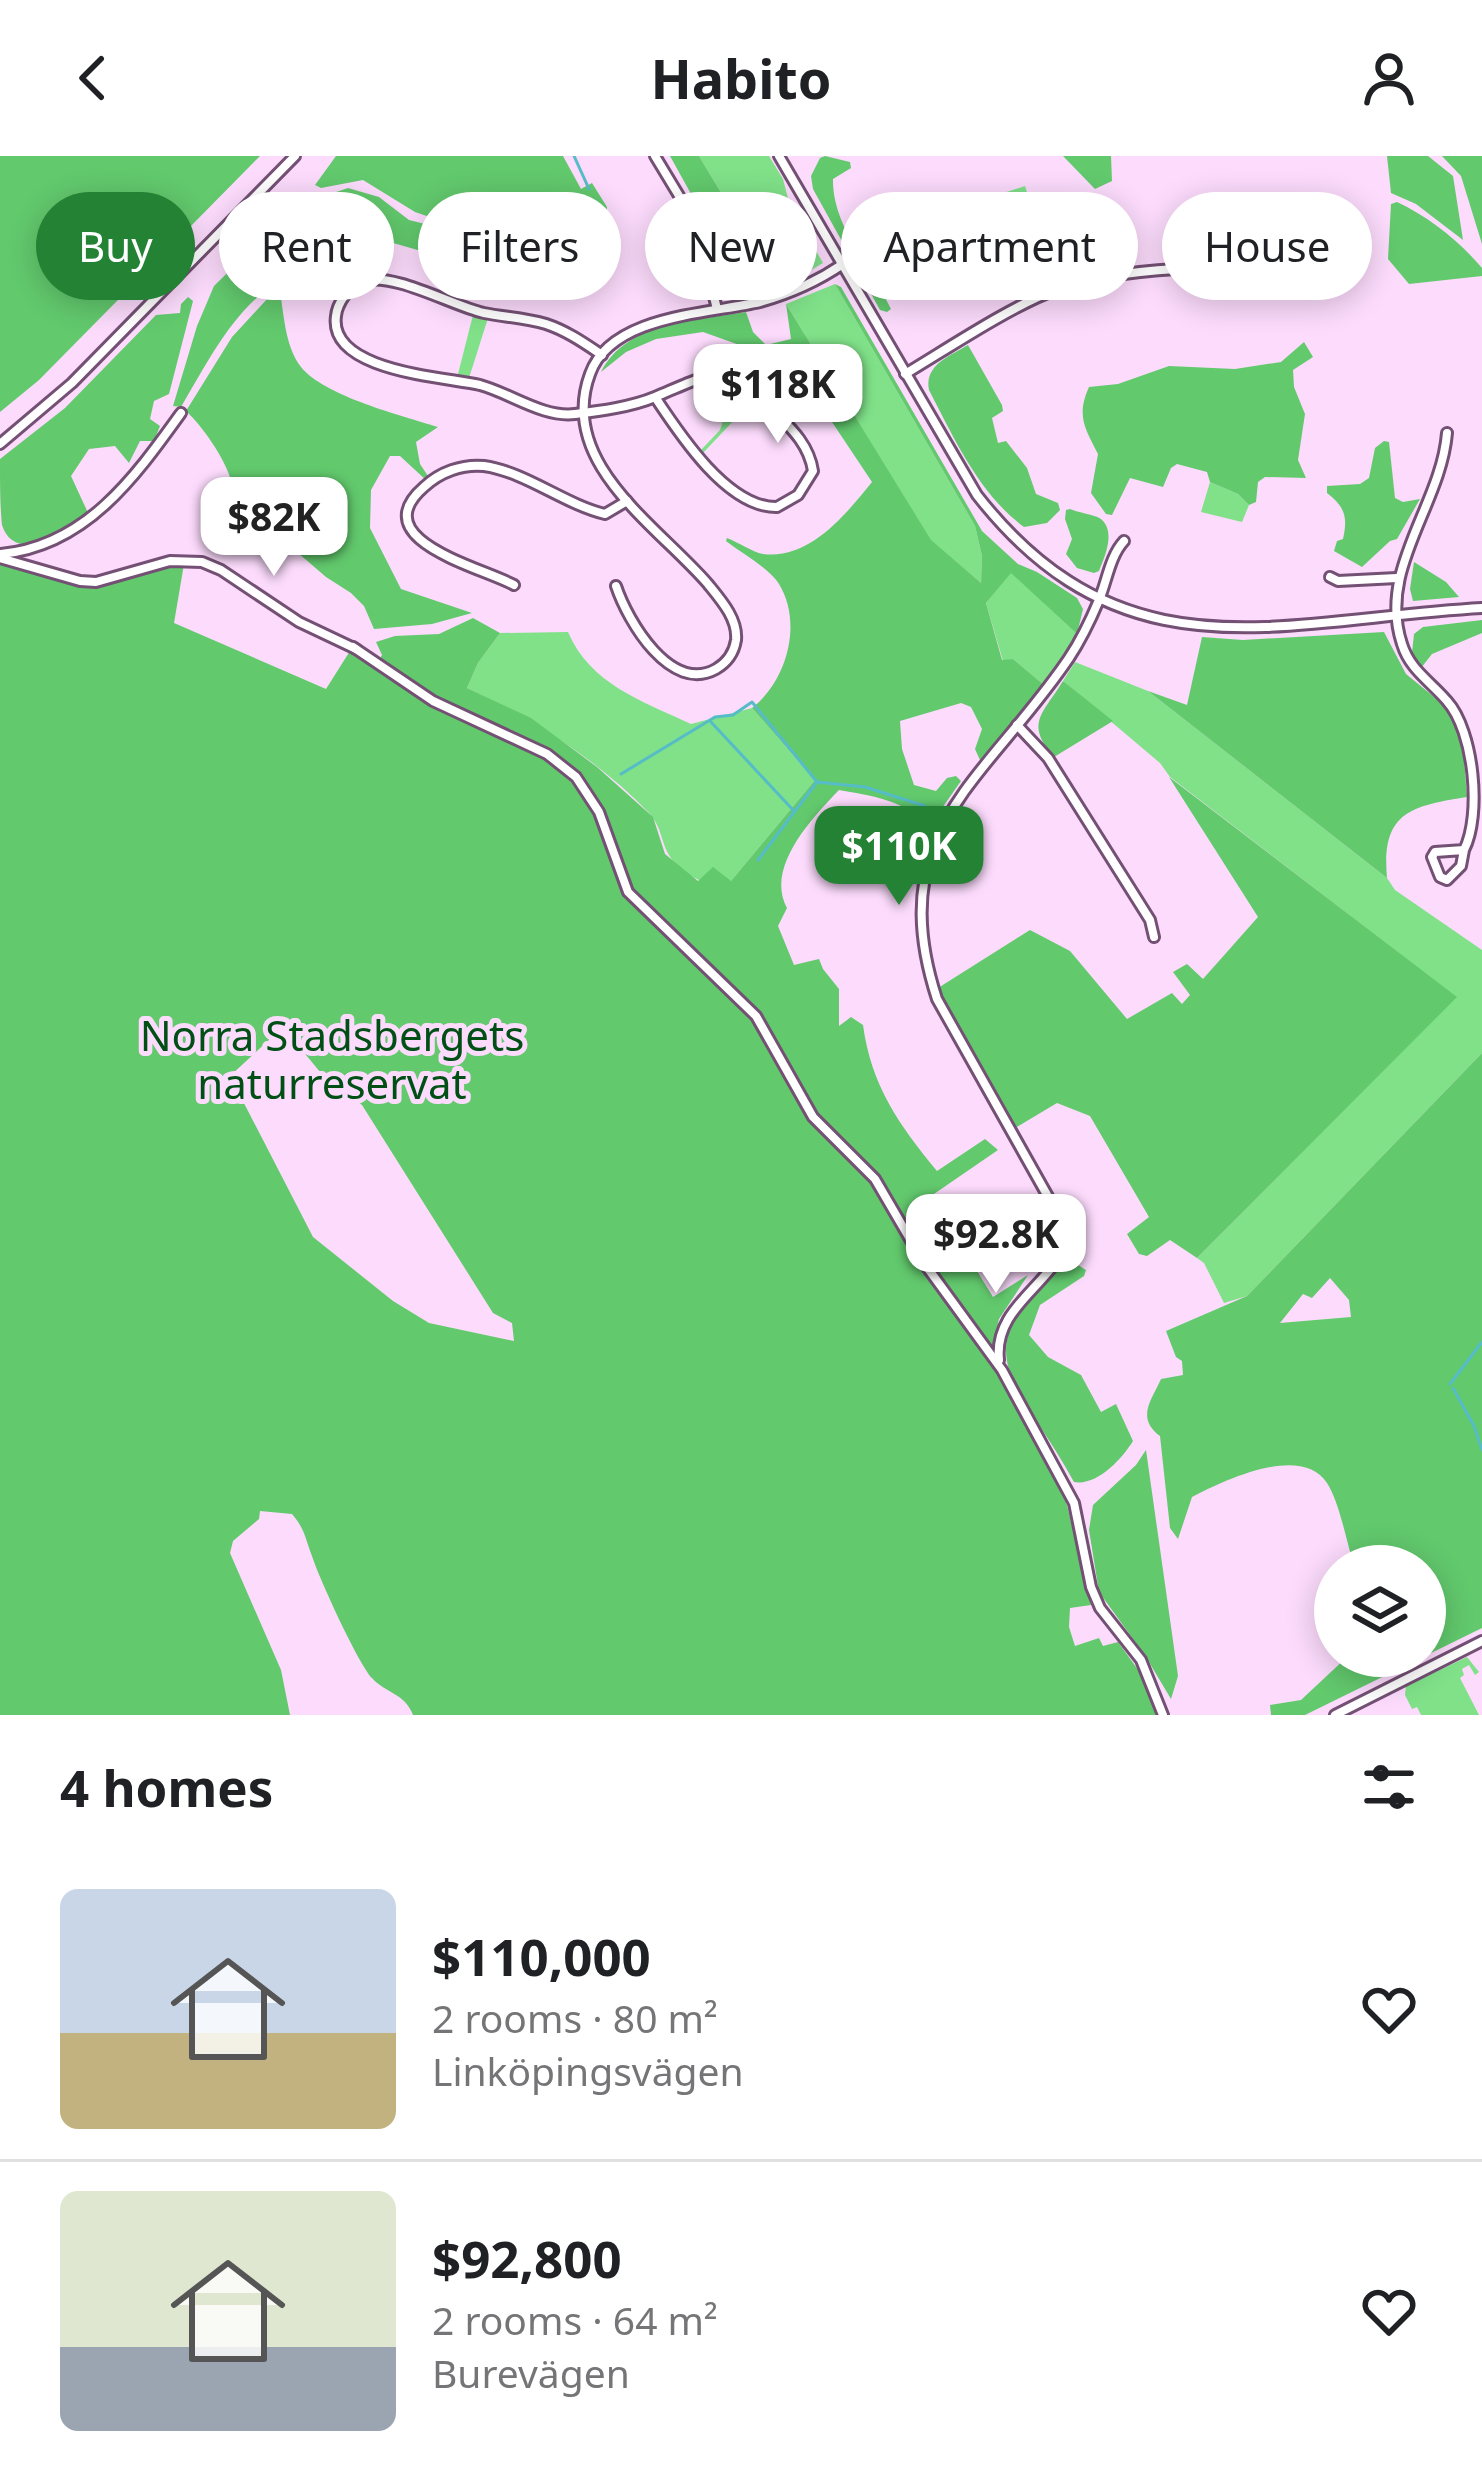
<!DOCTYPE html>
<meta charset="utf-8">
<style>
:root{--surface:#fff;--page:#f6f6f6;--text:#202124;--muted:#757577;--line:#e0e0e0;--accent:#238234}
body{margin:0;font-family:"Noto Sans",sans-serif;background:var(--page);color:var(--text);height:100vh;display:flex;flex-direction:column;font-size:45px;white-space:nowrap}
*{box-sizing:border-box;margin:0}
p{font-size:39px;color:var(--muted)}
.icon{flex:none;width:66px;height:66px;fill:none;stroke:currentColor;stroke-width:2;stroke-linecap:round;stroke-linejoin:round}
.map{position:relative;height:1559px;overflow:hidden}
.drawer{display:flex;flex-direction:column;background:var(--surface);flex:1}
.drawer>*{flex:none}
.guide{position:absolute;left:36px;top:36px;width:1410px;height:108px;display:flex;gap:24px}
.controls{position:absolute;left:1314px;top:1389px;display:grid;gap:24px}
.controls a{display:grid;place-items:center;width:132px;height:132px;border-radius:50%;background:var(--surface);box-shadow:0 6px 30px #0003;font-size:60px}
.price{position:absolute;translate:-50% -102px;padding:0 27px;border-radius:24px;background:#fff;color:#222;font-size:39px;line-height:78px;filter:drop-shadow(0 3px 6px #0008)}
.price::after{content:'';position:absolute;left:50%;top:72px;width:36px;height:27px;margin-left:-18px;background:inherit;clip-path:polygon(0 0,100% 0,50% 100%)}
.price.active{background:var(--accent);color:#fff}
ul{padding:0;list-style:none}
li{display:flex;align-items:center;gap:36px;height:300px;padding:0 60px}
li+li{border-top:3px solid var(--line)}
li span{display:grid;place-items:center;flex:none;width:336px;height:240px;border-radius:18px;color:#555}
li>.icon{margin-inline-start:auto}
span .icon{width:144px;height:144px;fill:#fffc;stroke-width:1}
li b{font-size:51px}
h2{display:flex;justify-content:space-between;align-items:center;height:144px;padding:0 60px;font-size:51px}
.chip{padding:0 42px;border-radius:54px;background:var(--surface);box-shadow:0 6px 30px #0003;font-size:42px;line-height:108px}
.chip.active{background:var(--accent);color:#fff}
header{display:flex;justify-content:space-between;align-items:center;height:156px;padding:0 60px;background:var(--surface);font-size:54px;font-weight:700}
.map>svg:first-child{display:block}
.green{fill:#80e189}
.forest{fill:#62c96d;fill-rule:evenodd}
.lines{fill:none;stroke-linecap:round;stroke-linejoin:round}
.stream{stroke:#55bcc8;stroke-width:3}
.minor-casing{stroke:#735074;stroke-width:14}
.minor{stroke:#fff;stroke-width:8}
.labels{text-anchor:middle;stroke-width:10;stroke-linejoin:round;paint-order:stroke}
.park-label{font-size:42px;fill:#005015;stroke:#fcdbfc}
</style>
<header><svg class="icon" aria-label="back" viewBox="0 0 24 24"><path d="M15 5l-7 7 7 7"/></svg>Habito<svg class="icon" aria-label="person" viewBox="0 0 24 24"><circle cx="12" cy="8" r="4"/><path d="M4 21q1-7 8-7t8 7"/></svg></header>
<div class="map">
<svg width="1482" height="1559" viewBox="0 0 1482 1559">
<rect width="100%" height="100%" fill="#fcdbfc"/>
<g class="green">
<path d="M699 0H769L783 23 790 50 823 107 779 133Z"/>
<path d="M1025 30 1029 43 993 57 988 42Z"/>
<path d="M835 128 975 370 982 400 981 427 931 385 786 148Z"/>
<path d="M473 159 488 162 469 222H457Z"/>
<path d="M734 231 753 244 703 297 701 294 720 274Z"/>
<path d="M1210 326 1238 338 1249 349 1242 366 1201 356Z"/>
<path d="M1011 416 1077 478 1044 529 1013 503 1003 505 986 447Z"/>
<path d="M568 476C590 528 642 545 691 568L752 552 815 624 731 725C719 725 704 728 695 722 655 700 669 679 649 657 597 603 533 563 467 532L478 507 500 477Z"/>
<path d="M1075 506 1148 535 1387 722 1395 734 1482 794V897L1247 1140 1224 1147 1204 1107 1197 1102 1456 841 1170 621 1160 607 1063 525Z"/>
<path d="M1467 1501 1479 1516 1475 1519 1469 1509 1462 1513 1464 1519 1460 1522 1479 1559H1421L1417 1551 1412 1553 1405 1539 1406 1530Z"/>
</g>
<g class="forest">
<path d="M0 0H260L39 224 0 256Z"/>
<path d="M336 0H563L581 33 592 27 607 51 602 89 596 94 562 48C515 42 518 60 511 98L462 72 415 56 363 24 321 32 315 29Z"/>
<path d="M670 0H699L779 133 773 136 761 120 742 130Z"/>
<path d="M825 0 850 6 851 12 833 23C832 70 871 111 891 153L887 156 880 154 813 33 811 20 820 2Z"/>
<path d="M1063 0H1111L1112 25 1095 33Z"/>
<path d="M1387 0H1428L1453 20 1463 84 1416 48 1391 37Z"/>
<path d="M1442 0H1482V88L1461 20Z"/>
<path d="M348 32 379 41 409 64 461 77 501 103 497 115 456 86 431 83 428 97 355 76 336 77 327 112C252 114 215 194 181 251L173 250 197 170 214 130 295 50Z"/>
<path d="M1397 46C1429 61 1459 85 1482 112V120L1409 128 1388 103 1391 48Z"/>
<path d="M835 128 841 131 982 375 1018 408 1037 416 1077 442 1083 453 1077 478 1011 417 986 447 1002 504 1013 503 1044 529 980 604 975 593 982 573 971 551 961 547 900 565 902 593 914 629 936 635 947 622 956 620 961 625 928 672C912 645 867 639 839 634 811 663 765 712 787 752L778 770 794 809 819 803 823 813 839 833V870L851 861 863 869C871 929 899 969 937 1015L985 983 998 994 931 1040 993 1141 1028 1119 999 1163 992 1192 997 1216 1052 1309 1064 1337 1091 1449 1070 1452 1069 1471 1075 1490 1099 1482 1103 1490 1118 1486 1147 1526 1157 1559H413C405 1537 385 1537 372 1522 358 1507 319 1422 312 1400 305 1382 305 1373 292 1358L260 1355 259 1363 233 1385 230 1397 281 1514 290 1559H0V407L80 431 114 427 184 408 174 467 326 533 350 495 375 511 382 499 376 486 395 480 439 478 473 462 500 477 478 507 467 532 531 562 597 611 653 661 665 698 698 725 713 711 731 725 815 624 752 552C787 525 803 467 779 428 768 411 741 397 726 385L727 382C738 386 752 396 763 398 810 404 846 358 872 326L810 233 787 212 745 191 703 176 656 183 626 196 601 216C627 165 696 165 746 156L753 176 766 189 791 183 786 148 931 384 981 427 982 400 975 370ZM283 871 325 922 362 949 493 1157 512 1167 514 1185 429 1167 393 1145 313 1081 230 920Z"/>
<path d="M279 130C284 155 284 189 301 211 324 240 403 260 438 271L416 286 420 308 430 323 427 325 400 300H390L371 334 370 372 401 433 472 457 432 468 374 473 364 450 351 437 326 421 262 366 243 363C237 350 235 337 231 324 224 301 203 271 186 255L232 181Z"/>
<path d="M188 141 193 145 169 238 154 245 150 263 160 270 154 285H140L129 307 115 290 89 293 71 320 89 359C68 376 15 410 2 369 0 351 0 323 0 303L65 252 156 159 180 157 181 148Z"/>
<path d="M1304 186 1313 201 1293 214 1294 231 1305 258 1298 304 1306 322 1265 321 1258 326 1256 346 1249 349 1238 338 1210 326 1207 316 1177 308 1171 312 1163 331 1130 322 1112 359 1106 358 1091 337 1098 298C1085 272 1076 260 1089 231L1118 228 1169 210 1235 213 1281 206Z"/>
<path d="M968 189 1002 249 1003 255 992 262 998 287 1006 285 1027 312 1036 338 1058 347 1060 354 1047 367 1024 371C979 338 954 282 929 234 924 209 950 200 968 189Z"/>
<path d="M1384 285 1389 286 1395 342 1403 346 1420 343 1397 383 1390 385 1362 411 1334 395 1337 385 1343 383C1348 361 1345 351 1327 337V330L1360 328 1369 322 1375 292Z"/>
<path d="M1070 353C1078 357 1094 358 1101 363 1116 376 1105 400 1099 415L1094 417 1077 412 1066 398 1072 383 1065 363 1066 354Z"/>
<path d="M1414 406 1446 426 1459 441 1413 445 1410 433Z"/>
<path d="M1482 464V477L1432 498 1421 512 1412 497 1414 478 1423 471Z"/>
<path d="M1384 476 1406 518 1444 549 1455 567 1463 589 1467 641C1411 650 1381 656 1387 722L1148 535 1187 549 1202 481 1243 484Z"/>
<path d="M1063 525 1113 565 1054 601C1025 567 1042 559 1063 525Z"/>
<path d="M1169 621 1457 841 1197 1102 1170 1084 1147 1100 1139 1098 1127 1078 1149 1061 1090 960 1057 947 1015 972 959 879 938 832 1030 774 1070 795 1127 863 1172 837 1182 848 1190 839 1173 816 1187 808 1203 823 1258 761Z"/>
<path d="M1482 897V1472L1305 1559H1271L1270 1549 1301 1544 1348 1500H1425V1435L1431 1433 1425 1428V1410H1354C1347 1387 1339 1345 1327 1327 1301 1287 1223 1325 1192 1341L1178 1383 1170 1372 1160 1280C1136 1262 1151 1245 1161 1223L1183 1219 1182 1205 1176 1201 1166 1175 1247 1140ZM1330 1122 1349 1144 1351 1161 1280 1167 1303 1138 1312 1142Z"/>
<path d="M1070 1104 1086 1114 1084 1120 1040 1149 1029 1179 1048 1201 1081 1219 1101 1256 1116 1248 1133 1285C1121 1304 1097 1330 1074 1326 1021 1227 954 1196 1070 1104Z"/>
<path d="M1146 1294 1178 1520 1171 1543 1146 1501 1099 1436 1089 1374 1093 1349 1136 1309Z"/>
</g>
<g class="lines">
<g class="stream">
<path d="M574 0 589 33"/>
<path d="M711 566 794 655"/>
<path d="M621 618 715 561 733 559 752 546 817 626"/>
<path d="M758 704 817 626 865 631 925 650"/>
<path d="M1450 1228 1482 1186"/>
<path d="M1453 1232 1474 1270 1482 1294"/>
</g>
<defs>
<g id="minor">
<path d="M655 0 696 68 717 153"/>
<path d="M779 0 977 339C1124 527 1282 463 1482 452"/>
<path d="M602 199C584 187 567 175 546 168 526 162 504 161 484 157 450 149 395 116 362 125 350 128 337 148 336 160 328 216 447 221 480 229 510 237 543 262 575 258 600 255 631 251 655 241 714 216 723 205 774 255 792 273 809 289 813 315L798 339 777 351C728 352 680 279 655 241"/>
<path d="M905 218C947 193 1014 148 1058 133 1146 105 1244 110 1333 122"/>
<path d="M1447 277C1441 350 1377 413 1402 488 1410 514 1430 525 1447 545 1474 575 1482 659 1464 694L1435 696 1432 701 1440 721 1447 724 1461 710 1464 694"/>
<path d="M0 288 72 227 295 0"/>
<path d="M1 398C86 390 135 321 181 257"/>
<path d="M0 402 80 425 96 426 170 405 202 406 221 414 299 466 356 493"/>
<path d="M1330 421 1338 425 1397 422"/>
<path d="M514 429C481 411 363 384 424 331 440 316 462 308 484 310 526 316 564 348 605 358L627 345"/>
<path d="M616 430C628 466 671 538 716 513 728 506 734 497 736 484 738 463 721 444 708 428 658 370 557 307 590 218 611 159 708 158 760 146 789 138 818 125 843 108"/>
<path d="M353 491 433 545 547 598 576 621 599 656 628 736 756 860 813 961 875 1023 924 1107 1002 1214 1074 1347 1091 1431 1100 1452 1141 1504 1163 1559"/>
<path d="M1017 569 1048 602 1150 764 1154 781"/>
<path d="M999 1204C993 1148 1057 1128 1069 1078L937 843C882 674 986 625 1069 502 1081 484 1091 463 1099 444 1107 425 1110 400 1124 385"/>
<path d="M1335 1559 1482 1485"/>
</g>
</defs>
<use href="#minor" class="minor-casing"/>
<use href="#minor" class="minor"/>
</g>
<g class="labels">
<g class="park-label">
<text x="332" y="895">Norra Stadsbergets<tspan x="332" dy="48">naturreservat</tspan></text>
</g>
</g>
</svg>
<div class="controls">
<a><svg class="icon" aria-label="layers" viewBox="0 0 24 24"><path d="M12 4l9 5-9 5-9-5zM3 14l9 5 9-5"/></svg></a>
</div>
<b class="price" style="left:778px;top:290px">$118K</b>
<b class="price" style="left:274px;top:423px">$82K</b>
<b class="price active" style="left:899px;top:752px">$110K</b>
<b class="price" style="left:996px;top:1140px">$92.8K</b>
<div class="guide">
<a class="chip active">Buy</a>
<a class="chip">Rent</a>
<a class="chip">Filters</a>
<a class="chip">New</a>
<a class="chip">Apartment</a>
<a class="chip">House</a>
</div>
</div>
<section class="drawer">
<h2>4 homes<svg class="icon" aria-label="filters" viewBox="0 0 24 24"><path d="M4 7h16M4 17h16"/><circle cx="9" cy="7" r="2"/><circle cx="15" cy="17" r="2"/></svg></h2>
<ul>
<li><span style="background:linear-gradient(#c9d6e8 60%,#c2b280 0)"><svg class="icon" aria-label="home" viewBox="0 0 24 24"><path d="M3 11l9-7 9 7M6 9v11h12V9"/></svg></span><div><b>$110,000</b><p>2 rooms · 80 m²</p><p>Linköpingsvägen</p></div><svg class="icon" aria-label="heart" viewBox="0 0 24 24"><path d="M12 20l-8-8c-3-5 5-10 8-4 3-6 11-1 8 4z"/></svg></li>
<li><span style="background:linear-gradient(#dfe7d0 65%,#9aa5b1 0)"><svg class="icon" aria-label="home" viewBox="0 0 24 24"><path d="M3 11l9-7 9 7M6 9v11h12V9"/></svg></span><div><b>$92,800</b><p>2 rooms · 64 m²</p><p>Burevägen</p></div><svg class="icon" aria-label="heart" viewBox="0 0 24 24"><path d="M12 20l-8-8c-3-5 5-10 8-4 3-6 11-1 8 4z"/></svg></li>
</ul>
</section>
